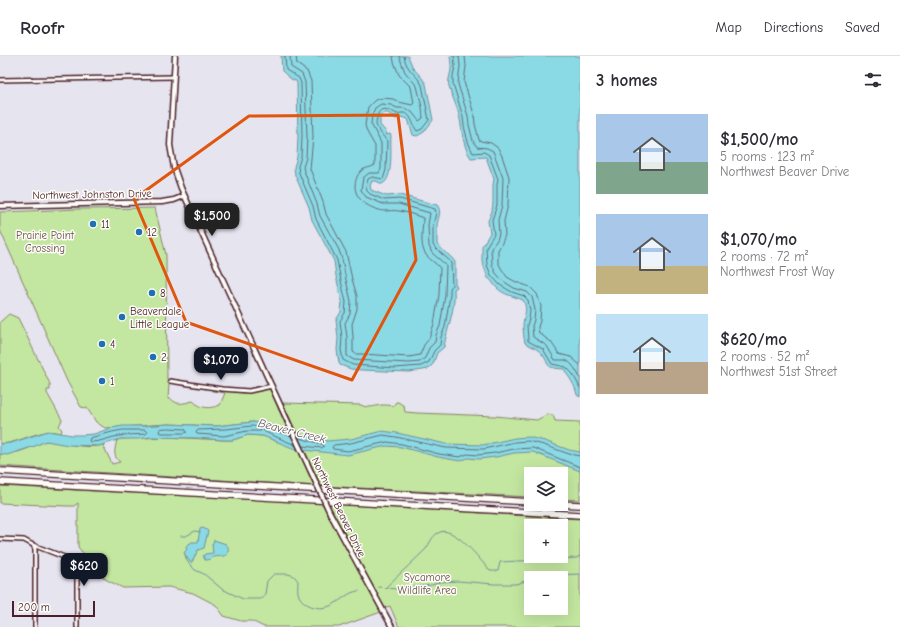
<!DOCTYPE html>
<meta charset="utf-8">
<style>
:root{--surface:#fff;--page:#f7f7f7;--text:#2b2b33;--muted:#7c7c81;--line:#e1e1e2;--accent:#111827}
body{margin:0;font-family:"Comic Neue",sans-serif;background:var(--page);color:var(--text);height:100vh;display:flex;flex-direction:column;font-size:15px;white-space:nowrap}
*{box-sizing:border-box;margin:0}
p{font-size:13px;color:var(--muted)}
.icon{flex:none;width:22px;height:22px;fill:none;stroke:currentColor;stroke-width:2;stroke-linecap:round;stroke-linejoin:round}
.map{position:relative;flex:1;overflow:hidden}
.side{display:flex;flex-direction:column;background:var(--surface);width:320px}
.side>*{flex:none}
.tools{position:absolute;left:524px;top:411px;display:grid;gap:8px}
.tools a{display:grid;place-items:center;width:44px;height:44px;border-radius:0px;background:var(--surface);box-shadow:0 4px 16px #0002;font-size:20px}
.scale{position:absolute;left:12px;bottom:10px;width:83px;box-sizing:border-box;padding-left:4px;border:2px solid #4a1f2b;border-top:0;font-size:11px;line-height:14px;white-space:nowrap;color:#4a1f2b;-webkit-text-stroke:3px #fdfcf7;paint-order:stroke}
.price{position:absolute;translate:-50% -34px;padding:0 9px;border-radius:8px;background:var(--accent);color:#fff;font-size:13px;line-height:26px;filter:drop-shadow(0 1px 2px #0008)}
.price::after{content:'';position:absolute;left:50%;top:24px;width:12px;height:9px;margin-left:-6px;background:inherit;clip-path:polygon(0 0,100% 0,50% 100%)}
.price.active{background:#222;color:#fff}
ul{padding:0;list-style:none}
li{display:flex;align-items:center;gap:12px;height:100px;padding:0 16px}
li span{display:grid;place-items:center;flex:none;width:112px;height:80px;border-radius:0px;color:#555}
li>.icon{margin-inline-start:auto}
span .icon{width:48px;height:48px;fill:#fffc;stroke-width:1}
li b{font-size:17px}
h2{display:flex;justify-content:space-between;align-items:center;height:48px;padding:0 16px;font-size:17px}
header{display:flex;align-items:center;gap:24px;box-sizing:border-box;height:56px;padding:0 20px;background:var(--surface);border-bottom:1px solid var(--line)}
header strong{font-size:19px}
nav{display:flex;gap:22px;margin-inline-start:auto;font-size:14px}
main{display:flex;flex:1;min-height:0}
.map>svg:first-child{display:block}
.green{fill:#c3e7a0;stroke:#868366;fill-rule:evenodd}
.water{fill:#8adae5;stroke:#708f9b}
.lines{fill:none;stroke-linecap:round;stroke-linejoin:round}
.shore{stroke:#646a75;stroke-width:1}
.stream{stroke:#708f9b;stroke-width:1}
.street-casing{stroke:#4a1f2b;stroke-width:6}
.secondary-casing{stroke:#4a1f2b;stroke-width:7}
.highway-casing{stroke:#4a1f2b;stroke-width:8}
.street{stroke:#fdfcf7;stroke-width:3}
.secondary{stroke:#fdfcf7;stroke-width:4}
.highway{stroke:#fdfcf7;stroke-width:5.5}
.secondary-bridge-casing{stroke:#4a1f2b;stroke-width:7;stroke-linecap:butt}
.secondary-bridge{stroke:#fdfcf7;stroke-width:4}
.marked{fill:none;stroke:#e0560e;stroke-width:3;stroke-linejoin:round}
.poi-dot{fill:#1f6fb2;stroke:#fdfcf7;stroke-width:1.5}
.labels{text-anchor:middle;stroke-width:3;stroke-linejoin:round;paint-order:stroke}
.street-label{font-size:11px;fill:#4a1f2b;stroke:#fdfcf7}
.poi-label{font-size:11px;fill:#4a1f2b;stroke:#fdfcf7;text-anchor:start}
.park-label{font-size:11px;fill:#685148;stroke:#fdfcf7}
.water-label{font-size:12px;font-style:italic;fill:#5d5763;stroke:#fdfcf7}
</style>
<header>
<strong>Roofr</strong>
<nav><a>Map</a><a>Directions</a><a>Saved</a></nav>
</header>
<main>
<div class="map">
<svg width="580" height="571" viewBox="0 0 580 571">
<rect width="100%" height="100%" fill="#e6e4ef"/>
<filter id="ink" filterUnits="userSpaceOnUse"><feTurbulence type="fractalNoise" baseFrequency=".025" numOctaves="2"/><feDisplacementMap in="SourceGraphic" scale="8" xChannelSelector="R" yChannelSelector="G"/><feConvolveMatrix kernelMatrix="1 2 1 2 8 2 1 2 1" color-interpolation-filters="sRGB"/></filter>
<g filter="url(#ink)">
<g class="green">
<path d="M155 152 166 199 167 323 169 327 168 343H171C178 350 184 347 193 345 201 353 210 353 220 349L225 337 212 335V333L244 337 270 333 288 375 253 366 216 370 168 368 105 372 96 366 87 352 81 351 67 325 0 174V156L80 153Z"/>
<path d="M9 258 18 262 50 328V334H47V337L62 364 59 370 62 374 61 377C40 371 22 387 0 388V266Z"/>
<path d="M396 346H398L404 350 405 356 417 357 495 360 537 364 548 358 553 359 555 365 580 366V444L561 443V418H531V441L321 430 283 347 361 349C368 353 374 350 382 349 385 349 389 349 393 350Z"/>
<path d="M248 379 263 380 298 393 314 430 0 410V398C12 399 25 394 36 389 40 388 43 385 47 385 66 386 84 394 103 389L112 408 120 406C112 400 115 393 117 384L121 383 165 381 224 384H233Z"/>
<path d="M0 430 322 447 381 556 339 571H264L252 565H241L224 560 216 549 193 537 169 531 123 532 105 523 78 491V447L74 450H67L0 447Z"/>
<path d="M329 448 580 463V571H399L390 550 384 552ZM531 470H561V500H531ZM531 522H561V552H531Z"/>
</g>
<g class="water">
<path d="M281 0H408L413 12 422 22 426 28 433 64 424 76 417 80 413 79 408 63 401 61 396 63 388 57H383L380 61V69L387 77 385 78 386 79 390 78 391 80C390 92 394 123 382 128L376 125H372L370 130 371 134 386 140 400 139 437 149C443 157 437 162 437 171 437 177 437 182 437 188 440 194 450 198 455 206V227L457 231 454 233C456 252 447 272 444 291L437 297 433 308 428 313 423 314 409 316 362 314 351 313 340 309 339 307 337 294 338 282 336 264 341 256 342 246 336 220 334 205 312 164 309 151 295 119 294 111 297 101 298 81 297 27 296 25 291 23 282 15Z"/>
<path d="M450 0H580V341L577 339C575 328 569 322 564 313 541 312 552 307 539 295 535 291 529 290 525 287 524 282 523 276 523 270 523 260 529 255 523 244 514 240 503 239 496 231 493 228 492 224 488 222L482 205V190L490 177 488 165 492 155 493 148V129L494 123 486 101 471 102C463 91 462 75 460 63 458 52 452 41 449 30 447 24 452 16 451 9 451 6 450 3 450 0Z"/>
<path d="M253 366 271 369 283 374 327 385 351 383 382 375 397 377 446 388 483 389 515 382 528 381 545 385 569 394 580 396V415L533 396 514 397 496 401 479 403 468 402 460 405 438 401 401 391 386 390 348 399 295 393 263 380 248 379 233 384H224L197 382 151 381 138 383H121L99 390 68 389 46 385 35 390 7 399 0 398V388L11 387 48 375 72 379H82L94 378 111 372 123 370H143L168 368 216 370Z"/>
<path d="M202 472 205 473 208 475 204 492 198 494 192 506H190L184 497 187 493 186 490 192 486H198L200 473Z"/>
<path d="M214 484 226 488C229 491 229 495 227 499 223 501 219 500 214 501 211 502 210 504 205 504L203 500 205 498 213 497 212 489Z"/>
</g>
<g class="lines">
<g class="shore">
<path d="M285 0 286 14 299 22 301 27 302 81 301 101 298 110 299 117 313 150 316 163 337 204 341 225 346 246 345 257 340 265 342 282 341 294 343 304 353 309 395 312 421 310 429 306 434 295 440 289 441 281 445 271 450 239V233L452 229 451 208 450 205 436 193 433 189V169L436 157 435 153 400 143 384 144 370 138 367 135 366 131 368 123 372 121 383 123 386 114 387 85C384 82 378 73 376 69 377 51 383 50 397 58 412 53 411 67 417 75L422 73 429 64 422 29C416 17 406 15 404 0"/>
<path d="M290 0 291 11 302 18 305 26 307 81 306 102 303 111 304 115 317 148 320 160 339 194 342 203 346 224 351 245 350 258 345 267 347 281V300L354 304 409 307 420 306 425 302 429 292 435 286 436 279 440 270 445 239 446 209 432 197 429 190 428 169 430 157 399 148H383L366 141 361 134 363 122 369 117H379L381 113V87L371 68 372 59 375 52 381 48 391 49 397 52H404L412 56 419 65 423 62 422 51 417 30 405 16 399 0"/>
<path d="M296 0 297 8 307 15 311 25 313 81 310 113 323 146 326 158 346 196 352 223 357 240V253L352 268 353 281V296L356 298H362L409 301 420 299 424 289 429 283 434 268 439 239 440 212C436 207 430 204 426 199 419 189 423 173 423 162 415 159 407 156 399 155 394 154 389 155 384 155 371 153 356 145 355 131 355 125 357 119 361 115 366 111 371 112 375 109V90L367 76 365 69 368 51 375 44 383 42 393 43 399 46 412 49 414 47 411 31 399 19 394 6 393 0"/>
<path d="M454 0 455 10 453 20V29L455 34 463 61 464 70 468 86 473 97 484 96 489 99 498 123 497 129V149L492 164 494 178 486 191 487 209 491 219 500 229 512 236 524 240 528 244 530 255 529 263 527 269 528 285 543 293 552 308 566 311 573 318 580 332"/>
<path d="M459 0 460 10 458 28 468 60 469 69 473 85 477 91 487 92 493 95 503 122 502 149 498 164 499 178 497 184 491 192 492 208 495 216 503 225 514 232 527 236 532 241 535 254 534 264 532 270 533 281 547 290 555 304C558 304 562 304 565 304 572 306 577 316 580 322"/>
<path d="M465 0 466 10 464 26 474 58 475 68 479 84 481 85 491 87 498 92 502 100 509 121 508 149 504 165 505 179 502 187 498 194V206L501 212 507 221 516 226 530 231 537 238 541 250 540 265 538 271 539 277 551 286 559 298 571 301 580 309"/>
<path d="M253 370 260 372 261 375H247L224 380 197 378 196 376 198 374 226 373Z"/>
<path d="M168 372 185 373 187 376 185 377H161L159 376 160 373Z"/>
<path d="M123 374H145L147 376 146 378C137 379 128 378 119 380 110 381 101 386 91 386L89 385 90 382 112 376Z"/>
<path d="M291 380 265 372 263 374 265 376 295 389"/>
<path d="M299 382 322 388 324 390 322 392 302 390"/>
<path d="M580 400 569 398 544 389 528 385 515 386 484 393 446 392 396 381 383 379 351 387 334 389 332 391 333 393 348 395 387 386 402 388 439 398 460 401 467 398 478 399 495 397 514 393 533 392 580 411"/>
</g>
<g class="stream">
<path d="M181 480H186L195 475 200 476"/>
<path d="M185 499 187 505 195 514 204 518 222 533 243 543H261L265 538 267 525 274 518H288L294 520 298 525C298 529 297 536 299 540 305 551 321 555 332 549 341 545 349 535 359 535"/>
<path d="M535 522 555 519 580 518"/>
<path d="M378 531 396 533 432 529 440 526 458 525 494 528H516L531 523"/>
<path d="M385 532 425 494C430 488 431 481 438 477 453 467 481 505 490 515H498L500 506 576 502 580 500"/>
</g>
<defs>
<g id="street">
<path d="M0 24 173 21"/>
<path d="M170 325 222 333 249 335 272 330"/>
<path d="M0 483 24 484 33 489 72 504 77 511V571"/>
<path d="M33 489 35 493V571"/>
</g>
<g id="secondary">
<path d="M175 0 170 89 174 112 181 132 282 353"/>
<path d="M0 150 162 146 174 144 184 140"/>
<path d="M330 457 392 571"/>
</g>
<g id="highway">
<path d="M0 415 531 446"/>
<path d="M0 426 580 459"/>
<path d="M559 448 580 449"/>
</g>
</defs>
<use href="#street" class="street-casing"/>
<use href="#secondary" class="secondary-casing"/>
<use href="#highway" class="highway-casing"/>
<use href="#street" class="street"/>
<use href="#secondary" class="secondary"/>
<use href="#highway" class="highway"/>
<defs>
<path id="secondary-bridge" d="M282 353 330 457"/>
</defs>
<use href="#secondary-bridge" class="secondary-bridge-casing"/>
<use href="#secondary-bridge" class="secondary-bridge"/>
</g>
</g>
<path class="marked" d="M398 59 416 204 352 324 186 266 134 143 249 60Z"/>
<g class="poi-dot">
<circle cx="93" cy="168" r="4"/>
<circle cx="139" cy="176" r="4"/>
<circle cx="152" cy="237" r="4"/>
<circle cx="122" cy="261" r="4"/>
<circle cx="102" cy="288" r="4"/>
<circle cx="153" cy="301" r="4"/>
<circle cx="102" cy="325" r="4"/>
</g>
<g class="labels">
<g class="street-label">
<text transform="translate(92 138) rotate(-1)" y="4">Northwest Johnston Drive</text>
<text transform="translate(339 451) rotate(64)" y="4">Northwest Beaver Drive</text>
</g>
<g class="poi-label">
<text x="101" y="172">11</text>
<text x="147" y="180">12</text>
<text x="160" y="241">8</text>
<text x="130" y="259">Beaverdale<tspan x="130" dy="13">Little League</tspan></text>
<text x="110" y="292">4</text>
<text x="161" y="305">2</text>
<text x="110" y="329">1</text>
</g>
<g class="park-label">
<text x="45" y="183">Prairie Point<tspan x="45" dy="13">Crossing</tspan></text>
<text x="427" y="525">Sycamore<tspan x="427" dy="13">Wildlife Area</tspan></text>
</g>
<g class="water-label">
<text transform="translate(292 375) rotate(14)" y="4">Beaver Creek</text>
</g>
</g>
</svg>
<div class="tools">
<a><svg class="icon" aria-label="layers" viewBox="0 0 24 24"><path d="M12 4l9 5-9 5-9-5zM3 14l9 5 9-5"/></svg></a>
<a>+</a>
<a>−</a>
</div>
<div class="scale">200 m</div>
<b class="price active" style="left:212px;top:181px">$1,500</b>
<b class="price" style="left:221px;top:325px">$1,070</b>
<b class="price" style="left:84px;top:531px">$620</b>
</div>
<section class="side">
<h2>3 homes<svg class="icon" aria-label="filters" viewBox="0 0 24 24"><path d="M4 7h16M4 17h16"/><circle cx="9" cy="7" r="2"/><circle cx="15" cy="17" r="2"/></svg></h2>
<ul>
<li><span style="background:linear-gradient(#a9c7e8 60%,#7fa58c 0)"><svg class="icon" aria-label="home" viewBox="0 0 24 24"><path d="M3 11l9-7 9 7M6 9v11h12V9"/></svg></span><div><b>$1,500/mo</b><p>5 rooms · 123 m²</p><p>Northwest Beaver Drive</p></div></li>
<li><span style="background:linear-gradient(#a9c7e8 65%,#c2b280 0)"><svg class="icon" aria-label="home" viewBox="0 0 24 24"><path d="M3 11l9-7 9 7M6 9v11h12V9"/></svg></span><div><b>$1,070/mo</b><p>2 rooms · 72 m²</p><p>Northwest Frost Way</p></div></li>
<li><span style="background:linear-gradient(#bfe0f5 60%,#b9a48a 0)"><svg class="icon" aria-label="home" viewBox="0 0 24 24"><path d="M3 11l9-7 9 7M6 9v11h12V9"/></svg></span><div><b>$620/mo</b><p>2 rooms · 52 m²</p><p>Northwest 51st Street</p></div></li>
</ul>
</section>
</main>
